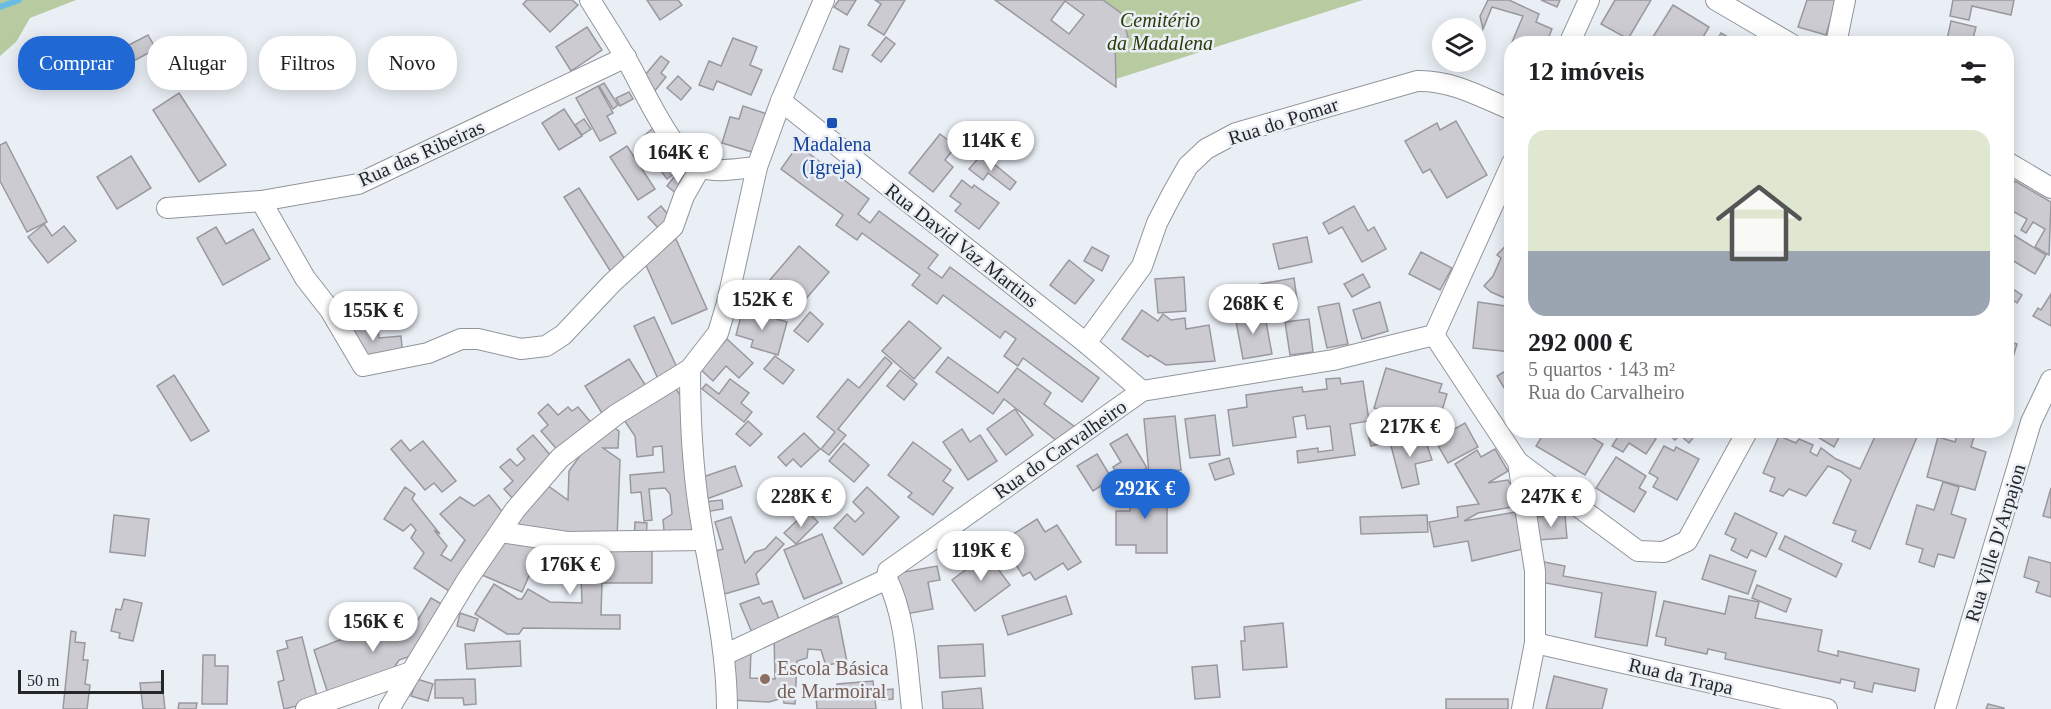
<!DOCTYPE html>
<html lang="pt">
<meta charset="utf-8">
<style>
:root{--surface:#fff;--page:#f6f6f6;--text:#202124;--muted:#757577;--accent:#2069d4}
body{margin:0;font-family:"Times New Roman",serif;background:var(--page);color:var(--text);height:100vh;display:flex;flex-direction:column;font-size:22px;white-space:nowrap}
*{box-sizing:border-box;margin:0}
p{font-size:20px;color:var(--muted)}
.icon{flex:none;width:33px;height:33px;fill:none;stroke:currentColor;stroke-width:2;stroke-linecap:round;stroke-linejoin:round}
.map{position:relative;flex:1;overflow:hidden}
.panel{position:absolute;left:1504px;top:36px;width:510px;height:402px;display:flex;flex-direction:column;background:var(--surface);border-radius:24px;box-shadow:0 3px 15px #0003}
.panel>*{flex:none}
.banner{position:absolute;left:18px;top:36px;width:570px;height:54px;display:flex;gap:12px}
.tools{position:absolute;left:1432px;top:18px;display:grid;gap:12px}
.tools a{display:grid;place-items:center;width:54px;height:54px;border-radius:50%;background:var(--surface);box-shadow:0 3px 15px #0003;font-size:30px}
.scale{position:absolute;left:18px;bottom:15px;width:146px;box-sizing:border-box;padding-left:6px;border:3px solid #252629;border-top:0;font-size:16px;line-height:21px;white-space:nowrap;color:#252629;-webkit-text-stroke:4px #eaeff6;paint-order:stroke}
.price{position:absolute;translate:-50% -51px;padding:0 14px;border-radius:21px;background:#fff;color:#222;font-size:20px;line-height:39px;filter:drop-shadow(0 2px 3px #0008)}
.price::after{content:'';position:absolute;left:50%;top:36px;width:18px;height:14px;margin-left:-9px;background:inherit;clip-path:polygon(0 0,100% 0,50% 100%)}
.price.on{background:var(--accent);color:#fff}
ul{padding:0;list-style:none}
li{display:grid;align-content:center;gap:12px;height:318px;padding:0 24px}
li span{display:grid;place-items:center;height:186px;border-radius:18px;color:#555}
li>.icon{margin-inline-start:auto}
span .icon{width:108px;height:108px;fill:#fffc;stroke-width:1}
li b{font-size:26px}
h2{display:flex;justify-content:space-between;align-items:center;height:72px;padding:0 24px;font-size:26px}
.tag{padding:0 21px;border-radius:24px;background:var(--surface);box-shadow:0 3px 15px #0003;font-size:21px;line-height:54px}
.tag.on{background:var(--accent);color:#fff}
.map>svg:first-child{display:block}
.green{fill:#b7caa0}
.lines{fill:none;stroke-linecap:round;stroke-linejoin:round}
.stream{stroke:#6abce2;stroke-width:6}
.building{fill:#cdcbd2;stroke:#9a989f;stroke-width:1.5;fill-rule:evenodd}
.minor-casing{stroke:#91959b;stroke-width:22}
.minor{stroke:#fff;stroke-width:20}
.transit-dot{fill:#1a4fb4;stroke:#eaeff6;stroke-width:2}
.education-dot{fill:#8d6e63;stroke:#eaeff6;stroke-width:2}
.labels{text-anchor:middle;stroke-width:5;stroke-linejoin:round;paint-order:stroke}
.park-label{font-size:20px;font-style:italic;fill:#293b08;stroke:#eaeff6}
.street-label{font-size:20px;fill:#252629;stroke:#eaeff6}
.transit-label{font-size:20px;fill:#164399;stroke:#eaeff6}
.education-label{font-size:20px;fill:#785e54;stroke:#eaeff6;text-anchor:start}
</style>
<div class="map">
<svg width="2051" height="709" viewBox="0 0 2051 709">
<rect width="100%" height="100%" fill="#eaeff6"/>
<g class="green">
<path d="M0 0H76L30 18 16 42 0 56Z"/>
<path d="M1103 0H1363L1116 79 1115 41 1127 37Z"/>
</g>
<g class="lines">
<path class="stream" d="M0 7 19 0"/>
</g>
<g class="building">
<path d="M527 0H572L578 5 550 32 523 4Z"/>
<path d="M647 0H678L682 5 660 20Z"/>
<path d="M839 0H856L847 15 834 7Z"/>
<path d="M875 0H905L884 35 868 25 881 4Z"/>
<path d="M995 0H1103L1121 13 1128 37 1115 41 1116 87ZM1065 1 1084 15 1069 34 1051 20Z"/>
<path d="M1488 0H1509L1539 14 1536 22 1552 29 1546 44H1512V54L1508 52 1523 16 1492 7 1483 29 1480 16Z"/>
<path d="M1541 0H1560L1557 7Z"/>
<path d="M1615 0H1651L1628 39 1601 24Z"/>
<path d="M1807 0H1836L1826 35 1798 27Z"/>
<path d="M1953 0H2014L2011 15 1972 6 1969 20 1950 16Z"/>
<path d="M1673 5 1709 27 1699 44H1657L1651 40Z"/>
<path d="M1951 21 1976 27 1972 42 1980 44H1946Z"/>
<path d="M587 27 602 50 571 71 556 47Z"/>
<path d="M1721 33 1740 44H1715Z"/>
<path d="M148 35 156 49 128 64 121 49Z"/>
<path d="M886 37 895 44 881 62 872 55Z"/>
<path d="M733 38 757 47 750 65 762 70 751 95 717 81 713 90 699 85 709 61 721 66Z"/>
<path d="M65 45 70 55 60 60 55 50Z"/>
<path d="M840 46 849 49 842 72 833 69Z"/>
<path d="M661 56 669 62 661 73 666 77 649 98 635 87Z"/>
<path d="M678 76 691 88 681 100 667 88Z"/>
<path d="M604 83 618 105 613 109 599 86Z"/>
<path d="M598 86 613 113 607 116 616 133 600 141 576 98Z"/>
<path d="M629 92 633 99 620 106 616 98Z"/>
<path d="M179 93 226 165 199 182 153 110Z"/>
<path d="M743 106 767 114 755 153 722 143 730 117 739 119Z"/>
<path d="M564 109 582 136 559 150 542 123Z"/>
<path d="M584 119 591 129 582 135 575 125Z"/>
<path d="M1456 121 1487 175 1447 198 1430 169 1423 173 1405 141 1437 123 1440 130Z"/>
<path d="M658 124 671 140 653 157 639 140Z"/>
<path d="M940 134 956 146 945 160 953 167 933 192 909 173Z"/>
<path d="M6 142 47 222 27 232 0 181V145Z"/>
<path d="M672 142 688 163 667 179 651 158Z"/>
<path d="M798 145 869 199 858 214 870 223 879 211 938 255 928 268 942 278 950 267 1099 378 1082 402 1023 358 1018 366 1004 356 1016 339 1005 331 1000 338 943 295 937 304 912 285 920 275 862 233 857 240 836 225 843 215 781 169Z"/>
<path d="M627 146 655 189 638 200 610 157Z"/>
<path d="M982 154 1016 182 1010 190 988 173 983 180 969 169Z"/>
<path d="M131 156 151 188 117 209 97 177Z"/>
<path d="M678 172 690 182 678 195 667 186Z"/>
<path d="M962 180 972 188 974 185 999 203 979 229 955 211 961 204 950 196Z"/>
<path d="M2015 181 2051 202 2049 255 2035 247 2045 229 2033 222 2026 233 2021 230 2027 219 2007 208V193Z"/>
<path d="M579 188 630 267 614 277 564 197Z"/>
<path d="M661 206 674 222 662 232 648 217Z"/>
<path d="M1354 206 1368 231 1374 227 1386 249 1362 262 1342 227 1329 234 1323 223Z"/>
<path d="M44 224 52 236 64 226 76 241 48 263 28 237Z"/>
<path d="M216 227 226 244 253 229 270 259 223 285 197 238Z"/>
<path d="M2007 231 2046 255 2035 274 2007 257Z"/>
<path d="M1307 237 1312 262 1279 269 1273 244Z"/>
<path d="M676 239 707 309 672 324 641 254Z"/>
<path d="M1512 239V301L1491 292 1484 286 1493 276 1501 258 1497 255Z"/>
<path d="M799 246 829 272 792 315 763 288Z"/>
<path d="M1092 247 1109 256 1102 271 1084 261Z"/>
<path d="M1421 252 1452 268 1440 290 1409 274Z"/>
<path d="M1069 260 1094 280 1075 304 1050 285Z"/>
<path d="M1363 274 1370 287 1352 297 1344 284Z"/>
<path d="M1184 277 1186 311 1158 313 1155 279Z"/>
<path d="M1294 278 1297 300 1264 306 1260 284Z"/>
<path d="M2007 285 2022 295 2017 303 2007 296Z"/>
<path d="M2051 294V326L2033 316 2038 308 2041 310Z"/>
<path d="M1380 302 1388 331 1362 339 1353 310Z"/>
<path d="M1478 302 1512 307V352L1473 348Z"/>
<path d="M1339 303 1348 344 1327 348 1318 307Z"/>
<path d="M743 309 787 322 778 355 751 347 753 340 736 335Z"/>
<path d="M1142 310 1158 321 1163 314 1171 320 1185 318 1186 329 1209 325 1215 361 1166 365 1150 355 1148 357 1122 339Z"/>
<path d="M1264 311 1272 354 1243 359 1235 316Z"/>
<path d="M810 312 823 324 808 342 794 331Z"/>
<path d="M377 317 379 338 401 336 403 358 354 363 349 319Z"/>
<path d="M654 317 679 372 659 381 634 326Z"/>
<path d="M1309 319 1313 352 1290 355 1285 322Z"/>
<path d="M909 321 941 348 914 379 882 351Z"/>
<path d="M727 339 753 363 739 378 726 366 713 381 700 369Z"/>
<path d="M2007 341 2017 344 2009 370 2007 369Z"/>
<path d="M775 356 794 370 783 384 764 369Z"/>
<path d="M885 357 892 363 838 429 846 435 829 455 821 449 835 432 817 417 848 379 859 388Z"/>
<path d="M948 357 998 393 1017 368 1051 393 1044 404 1075 427 1062 445 1004 399 993 414 936 372Z"/>
<path d="M629 359 649 391 605 418 585 386Z"/>
<path d="M1512 367V401L1497 376Z"/>
<path d="M1386 368 1442 384 1439 392 1447 394 1437 427 1374 408Z"/>
<path d="M900 370 917 384 904 400 887 386Z"/>
<path d="M174 375 209 431 191 441 157 386Z"/>
<path d="M1340 378 1341 384 1363 381 1369 421 1350 424 1355 455 1298 463 1297 451 1318 448V452L1333 450 1330 426 1307 429 1305 415 1293 417 1296 437 1233 446 1228 410 1247 407 1246 395 1302 387 1303 392 1327 389 1326 379Z"/>
<path d="M730 379 749 393 741 403 752 412 744 422 702 389 706 384 719 394Z"/>
<path d="M673 384 682 398 695 539 665 541 663 520 672 514 670 494 665 488 649 489 652 520 644 521 641 492 631 493 630 475 664 472 662 446 653 447V455L637 457 635 436 622 417Z"/>
<path d="M548 404 558 415 568 407 572 411 578 407 594 426 561 454 541 431 548 425 538 413Z"/>
<path d="M1015 409 1033 435 1006 455 987 429Z"/>
<path d="M1215 415 1220 455 1190 458 1185 419Z"/>
<path d="M1175 416 1181 470 1149 473 1144 419Z"/>
<path d="M605 421 619 431 618 448H603L620 460 617 540 505 536 544 483 568 500 569 471Z"/>
<path d="M748 421 762 434 750 446 736 434Z"/>
<path d="M1405 421 1408 437 1371 446 1367 430Z"/>
<path d="M1465 423 1478 447 1448 463 1435 440Z"/>
<path d="M962 429 970 442 980 435 997 461 968 480 943 442Z"/>
<path d="M1546 430H1580L1603 444 1585 475 1536 446Z"/>
<path d="M1632 430H1643L1656 439 1646 454 1629 443 1623 452 1612 446 1621 432 1629 436Z"/>
<path d="M1664 430H1699L1689 443 1680 435 1675 440Z"/>
<path d="M1806 430H1843L1834 447Z"/>
<path d="M1878 430H1920L1870 549 1852 541 1856 531 1833 523 1851 480 1840 471 1828 466 1806 496 1789 489 1783 496 1770 491 1775 478 1763 473 1779 436 1796 443 1799 439 1813 445 1810 452 1817 456 1821 448 1836 459 1860 469Z"/>
<path d="M1959 430H1976L1971 447 1986 452 1975 490 1927 477 1938 437 1955 442Z"/>
<path d="M804 433 820 449 801 467 793 459 786 466 778 457Z"/>
<path d="M1423 433 1432 460 1415 464 1419 484 1402 488 1390 442Z"/>
<path d="M1127 434 1147 468 1122 483 1113 467 1121 462 1110 444Z"/>
<path d="M533 435 558 464 515 501 504 489 513 481 500 467 510 459 517 466 525 459 517 449Z"/>
<path d="M401 440 410 451 423 441 456 481 442 492 434 483 425 490 391 449Z"/>
<path d="M913 442 951 470 943 481 953 488 933 515 908 497 912 493 888 475Z"/>
<path d="M844 443 869 465 854 482 829 461Z"/>
<path d="M1664 446 1674 451 1676 447 1699 459 1677 500 1653 487 1658 478 1649 473Z"/>
<path d="M1495 449 1508 471 1488 483 1508 480 1516 492 1518 506 1478 513 1464 521 1521 511 1527 548 1472 561 1468 541 1434 547 1429 522 1458 517 1457 507 1479 504 1455 464 1477 450 1481 457Z"/>
<path d="M1097 454 1112 479 1093 491 1077 466Z"/>
<path d="M1616 457 1646 476 1639 488 1646 492 1634 512 1596 488Z"/>
<path d="M1229 458 1234 474 1215 480 1209 464Z"/>
<path d="M735 466 742 486 704 500 697 479Z"/>
<path d="M1943 482 1959 487 1951 514 1966 519 1954 558 1938 554 1934 567 1919 562 1923 549 1906 544 1917 505 1934 510Z"/>
<path d="M1134 484 1167 485V553H1136V545H1116V511H1130V501L1135 500Z"/>
<path d="M405 487 415 494 412 499 440 534 434 530 447 546 441 555 451 561 465 540 440 514 460 497 474 506 489 495 504 514 452 593 414 568 424 553 411 538 416 530 411 524 403 531 384 519Z"/>
<path d="M867 487 899 517 863 555 834 528 847 514 855 522 864 513 853 502Z"/>
<path d="M2051 488V518L2043 516Z"/>
<path d="M722 500 723 509 705 512 703 502Z"/>
<path d="M807 511 818 522 796 544 784 533Z"/>
<path d="M1735 513 1777 533 1766 557 1751 550 1747 558 1731 550 1736 539 1725 534Z"/>
<path d="M114 515 149 519 145 556 110 552Z"/>
<path d="M1427 515 1428 532 1361 534 1360 517Z"/>
<path d="M1565 515 1567 538 1537 540 1535 517Z"/>
<path d="M731 517 745 563 755 552 765 549 776 537 784 544 756 574 759 584 721 595 709 553 723 549 715 522Z"/>
<path d="M1037 519 1045 532 1057 525 1081 562 1068 570 1063 563 1035 580 1030 572 1023 576 1013 560 1019 557 1007 538Z"/>
<path d="M635 522 647 523 646 540H634Z"/>
<path d="M822 534 842 583 804 599 784 550Z"/>
<path d="M1785 536 1842 564 1836 577 1779 549Z"/>
<path d="M498 538 541 548 522 592 482 575Z"/>
<path d="M580 549 652 550V583H602L601 615H620V629L523 628 519 634H507L475 614 494 584 518 599H522L528 589 550 602 582 603Z"/>
<path d="M987 554 1010 585 975 611 952 580Z"/>
<path d="M1710 555 1756 571 1748 594 1702 579Z"/>
<path d="M2029 557 2051 563V597L2036 592 2039 582 2024 577Z"/>
<path d="M1544 562 1565 566 1563 576 1656 592 1647 646 1595 637 1602 593 1540 582Z"/>
<path d="M937 566 940 580 928 582 933 609 901 615 893 574Z"/>
<path d="M1757 585 1791 599 1786 612 1752 598Z"/>
<path d="M1066 596 1072 614 1008 635 1002 616Z"/>
<path d="M1729 596 1759 602 1755 618 1822 630 1818 651 1838 656V651L1919 669 1915 691 1874 683 1872 692 1854 688 1855 682 1841 679 1840 683 1725 659 1726 653 1708 649 1707 654 1665 645 1666 638 1656 636 1664 601 1725 614Z"/>
<path d="M759 597 763 604 772 601 779 619 755 640 740 604Z"/>
<path d="M431 598 447 607 419 653 399 660 390 674 329 697 314 650 347 637 351 640 369 634 377 639 398 631 408 636Z"/>
<path d="M124 599 142 603 133 641 119 638 120 633 111 631 116 609 121 610Z"/>
<path d="M460 613 478 619 474 631 457 626Z"/>
<path d="M838 616 849 672 838 671 836 663 826 666 821 650 808 649 807 658 797 661 795 704 784 703 783 698 769 702 731 700 734 653 751 650 750 678 775 679 774 634Z"/>
<path d="M1283 623 1287 667 1243 670 1241 641H1245L1244 627Z"/>
<path d="M71 631 76 632 75 642 85 643 83 660H88L85 684 90 685 87 709H63Z"/>
<path d="M302 637 318 701 284 709 278 682 284 680 277 651 288 648 286 641Z"/>
<path d="M520 641 521 666 467 669 465 644Z"/>
<path d="M983 644 985 676 940 678 938 646Z"/>
<path d="M203 655H215V666H228L227 704H202Z"/>
<path d="M1217 665 1220 697 1195 699 1192 667Z"/>
<path d="M1554 676 1607 689 1602 709H1546Z"/>
<path d="M417 679 433 684 428 701 411 696Z"/>
<path d="M475 679 476 704 464 705 463 698H435V680Z"/>
<path d="M873 681 876 709H817L816 696 838 693 837 684Z"/>
<path d="M162 682 165 709H143L140 683Z"/>
<path d="M981 688 983 709H943L942 692Z"/>
<path d="M893 689V699L882 700V690Z"/>
<rect x="1446" y="699" width="62" height="10"/>
<path d="M179 703H197L196 709H178Z"/>
<path d="M1988 704 2004 708V709H1986Z"/>
</g>
<g class="lines">
<defs>
<g id="minor">
<path d="M590 0C601 18 613 36 624 55 640 81 673 159 702 168 719 173 740 168 757 167"/>
<path d="M1716 0 1791 44"/>
<path d="M1569 44 1589 0"/>
<path d="M1836 44 1845 0"/>
<path d="M781 101 1086 343 1142 391"/>
<path d="M2007 162 2051 188"/>
<path d="M261 201 305 278 330 310 363 366 428 353 461 339H478L521 349 546 346 563 335 612 283 673 227 684 196 700 168"/>
<path d="M167 208 261 201 358 184 626 57"/>
<path d="M1434 335 1518 462 1535 571V643L1522 709"/>
<path d="M1434 335 1512 163"/>
<path d="M1086 343 1142 266 1157 223 1171 196 1188 166 1206 149 1236 133 1417 81C1452 80 1481 97 1512 110"/>
<path d="M690 369C690 418 692 466 700 515 710 579 727 644 727 709"/>
<path d="M1518 462 1638 551 1664 552 1687 541 1748 430"/>
<path d="M500 532 567 542 704 540"/>
<path d="M887 579 888 571 1142 391 1333 360 1434 335"/>
<path d="M887 579C906 617 907 667 912 709"/>
<path d="M1535 643 1827 709"/>
<path d="M724 655 887 579"/>
<path d="M306 709 408 673"/>
<path d="M389 709 467 580 515 510 560 458 617 414 690 369 718 333 727 303 757 167 781 101 824 0"/>
<path d="M1945 709 2031 422 2051 380"/>
</g>
</defs>
<use href="#minor" class="minor-casing"/>
<use href="#minor" class="minor"/>
</g>
<rect class="transit-dot" x="826" y="117" width="12" height="12" rx="3"/>
<circle class="education-dot" cx="765" cy="679" r="6"/>
<g class="labels">
<g class="park-label">
<text x="1160" y="27">Cemitério<tspan x="1160" dy="23">da Madalena</tspan></text>
</g>
<g class="street-label">
<text transform="translate(1283 121) rotate(-18)" y="7">Rua do Pomar</text>
<text transform="translate(421 153) rotate(-24)" y="7">Rua das Ribeiras</text>
<text transform="translate(962 245) rotate(38)" y="7">Rua David Vaz Martins</text>
<text transform="translate(1060 449) rotate(-35)" y="7">Rua do Carvalheiro</text>
<text transform="translate(1995 543) rotate(-73)" y="7">Rua Ville D'Arpajon</text>
<text transform="translate(1681 676) rotate(13)" y="7">Rua da Trapa</text>
</g>
<g class="transit-label">
<text x="832" y="151">Madalena<tspan x="832" dy="23">(Igreja)</tspan></text>
</g>
<g class="education-label">
<text x="777" y="675">Escola Básica<tspan x="777" dy="23">de Marmoiral</tspan></text>
</g>
</g>
</svg>
<div class="tools">
<a><svg class="icon" aria-label="layers" viewBox="0 0 24 24"><path d="M12 4l9 5-9 5-9-5zM3 14l9 5 9-5"/></svg></a>
</div>
<div class="scale">50 m</div>
<b class="price" style="left:991px;top:172px">114K €</b>
<b class="price" style="left:678px;top:184px">164K €</b>
<b class="price" style="left:762px;top:331px">152K €</b>
<b class="price" style="left:1253px;top:335px">268K €</b>
<b class="price" style="left:373px;top:342px">155K €</b>
<b class="price" style="left:1410px;top:458px">217K €</b>
<b class="price on" style="left:1145px;top:520px">292K €</b>
<b class="price" style="left:801px;top:528px">228K €</b>
<b class="price" style="left:1551px;top:528px">247K €</b>
<b class="price" style="left:981px;top:582px">119K €</b>
<b class="price" style="left:570px;top:596px">176K €</b>
<b class="price" style="left:373px;top:653px">156K €</b>
<div class="banner">
<a class="tag on">Comprar</a>
<a class="tag">Alugar</a>
<a class="tag">Filtros</a>
<a class="tag">Novo</a>
</div>
<section class="panel">
<h2>12 imóveis<svg class="icon" aria-label="filters" viewBox="0 0 24 24"><path d="M4 7h16M4 17h16"/><circle cx="9" cy="7" r="2"/><circle cx="15" cy="17" r="2"/></svg></h2>
<ul>
<li><span style="background:linear-gradient(#dfe7d0 65%,#9aa5b1 0)"><svg class="icon" aria-label="home" viewBox="0 0 24 24"><path d="M3 11l9-7 9 7M6 9v11h12V9"/></svg></span><div><b>292 000 €</b><p>5 quartos · 143 m²</p><p>Rua do Carvalheiro</p></div></li>
</ul>
</section>
</div>
